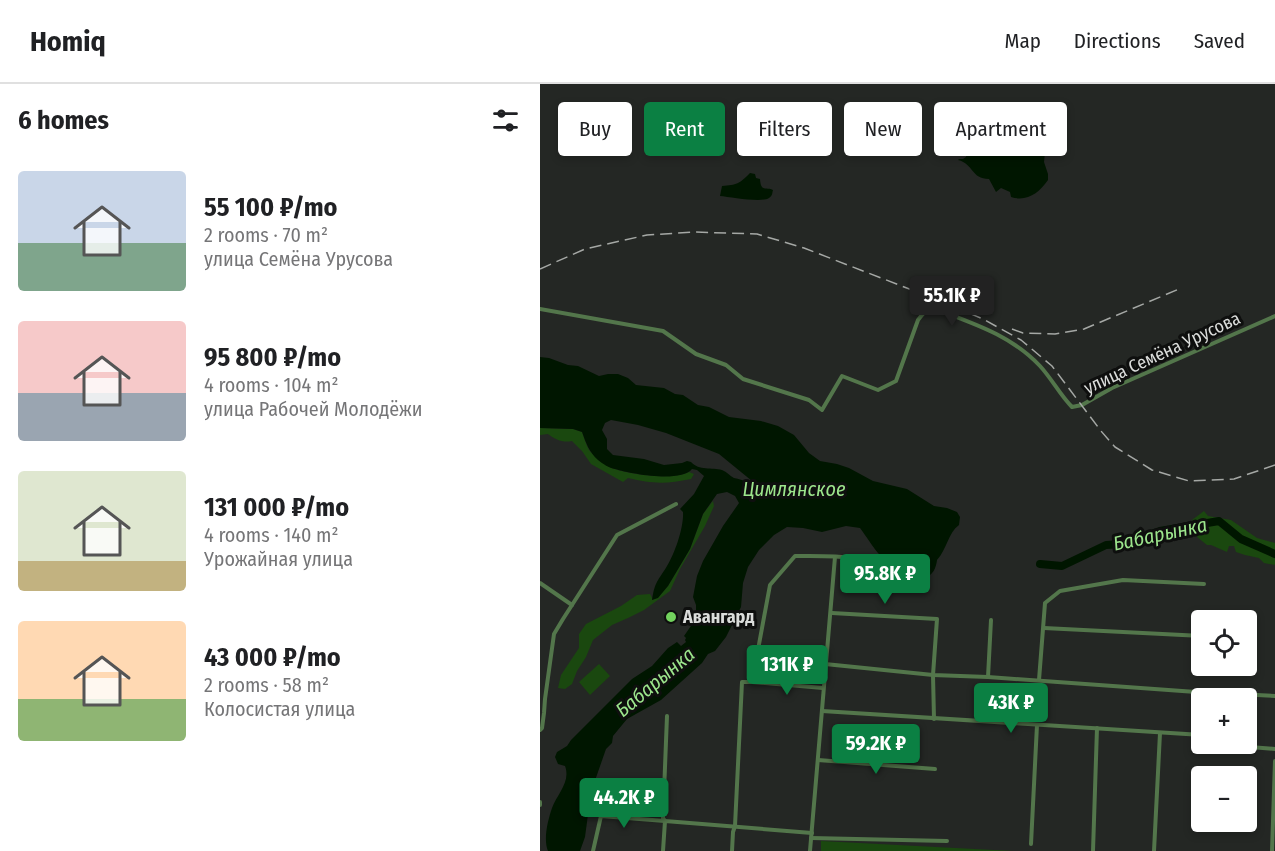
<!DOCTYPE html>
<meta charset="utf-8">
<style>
:root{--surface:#fff;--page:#f6f6f6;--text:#202124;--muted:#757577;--line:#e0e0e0;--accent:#0b8043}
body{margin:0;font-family:"Fira Sans Condensed",sans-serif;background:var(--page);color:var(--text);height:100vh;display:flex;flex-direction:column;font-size:22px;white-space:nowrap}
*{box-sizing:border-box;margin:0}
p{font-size:20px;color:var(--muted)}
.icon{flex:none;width:33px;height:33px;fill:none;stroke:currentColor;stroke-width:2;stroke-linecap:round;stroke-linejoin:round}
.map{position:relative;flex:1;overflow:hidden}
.sheet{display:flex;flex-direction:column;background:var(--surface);width:540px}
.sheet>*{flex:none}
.hud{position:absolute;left:18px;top:18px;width:570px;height:54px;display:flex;gap:12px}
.controls{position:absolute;left:651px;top:526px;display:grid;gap:12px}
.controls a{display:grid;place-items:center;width:66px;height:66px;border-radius:6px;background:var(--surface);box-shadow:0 3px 9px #0003;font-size:30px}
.price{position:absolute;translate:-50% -51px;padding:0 14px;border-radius:6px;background:var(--accent);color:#fff;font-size:20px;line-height:39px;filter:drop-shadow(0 2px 3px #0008)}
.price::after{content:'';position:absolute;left:50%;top:36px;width:18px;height:14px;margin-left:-9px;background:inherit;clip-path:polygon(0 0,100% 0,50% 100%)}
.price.current{background:#222;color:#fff}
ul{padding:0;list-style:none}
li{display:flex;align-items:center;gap:18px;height:150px;padding:0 18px}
li span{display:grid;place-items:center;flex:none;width:168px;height:120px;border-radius:6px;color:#555}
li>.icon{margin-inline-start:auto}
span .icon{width:72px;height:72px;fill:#fffc;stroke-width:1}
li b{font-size:26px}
h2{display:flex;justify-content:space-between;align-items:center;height:72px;padding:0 18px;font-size:26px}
.pill{padding:0 21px;border-radius:6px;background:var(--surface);box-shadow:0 3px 9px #0003;font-size:21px;line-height:54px}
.pill.current{background:var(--accent);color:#fff}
header{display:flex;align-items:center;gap:36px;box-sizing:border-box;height:84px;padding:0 30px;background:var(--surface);border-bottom:2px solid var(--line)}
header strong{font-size:28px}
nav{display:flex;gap:33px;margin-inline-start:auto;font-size:21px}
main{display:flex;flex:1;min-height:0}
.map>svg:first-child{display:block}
.green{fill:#1a480f}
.water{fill:#001600;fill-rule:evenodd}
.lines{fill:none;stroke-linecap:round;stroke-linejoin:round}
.river{stroke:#001600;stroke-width:8}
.minor{stroke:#53764b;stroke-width:4}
.rail{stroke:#a5a8a5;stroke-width:1.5;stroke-dasharray:12 6;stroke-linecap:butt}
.poi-dot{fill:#72d25d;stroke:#0e0f0e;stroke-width:2}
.labels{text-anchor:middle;stroke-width:6;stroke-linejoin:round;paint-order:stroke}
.street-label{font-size:18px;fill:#dbdddb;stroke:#0e0f0e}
.poi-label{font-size:18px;font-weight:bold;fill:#dbdddb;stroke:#0e0f0e;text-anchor:start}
.water-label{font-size:20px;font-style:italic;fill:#9ce58c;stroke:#0e0f0e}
</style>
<header>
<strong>Homiq</strong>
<nav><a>Map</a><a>Directions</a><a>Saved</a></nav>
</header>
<main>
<section class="sheet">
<h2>6 homes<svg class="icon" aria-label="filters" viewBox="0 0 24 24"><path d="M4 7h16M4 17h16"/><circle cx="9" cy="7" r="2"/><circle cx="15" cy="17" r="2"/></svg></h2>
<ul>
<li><span style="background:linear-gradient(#c9d6e8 60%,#7fa58c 0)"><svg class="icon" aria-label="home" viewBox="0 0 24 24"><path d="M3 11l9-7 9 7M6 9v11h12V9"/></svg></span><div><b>55 100 ₽/mo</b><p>2 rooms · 70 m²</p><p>улица Семёна Урусова</p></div></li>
<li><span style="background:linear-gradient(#f6c9c9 60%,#9aa5b1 0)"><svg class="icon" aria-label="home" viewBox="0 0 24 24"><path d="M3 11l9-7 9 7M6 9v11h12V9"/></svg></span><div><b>95 800 ₽/mo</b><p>4 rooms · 104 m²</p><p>улица Рабочей Молодёжи</p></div></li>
<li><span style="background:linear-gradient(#dfe7d0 75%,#c2b280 0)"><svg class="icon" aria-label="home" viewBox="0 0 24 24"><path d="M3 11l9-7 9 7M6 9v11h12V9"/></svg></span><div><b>131 000 ₽/mo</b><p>4 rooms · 140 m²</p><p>Урожайная улица</p></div></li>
<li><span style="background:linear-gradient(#ffd9b3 65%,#8fb573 0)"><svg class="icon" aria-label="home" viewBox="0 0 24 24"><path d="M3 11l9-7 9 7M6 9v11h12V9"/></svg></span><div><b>43 000 ₽/mo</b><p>2 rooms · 58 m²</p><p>Колосистая улица</p></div></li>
</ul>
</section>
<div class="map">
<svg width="735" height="767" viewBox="0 0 735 767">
<rect width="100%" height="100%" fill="#242724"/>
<g class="green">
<path d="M0 344 33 345 42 348C44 353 46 361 49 366 52 370 69 384 75 385 93 391 132 396 149 388L154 390 151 395C127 400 112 400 88 394L83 398 51 380 42 367 32 357C23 359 16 356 8 350L0 351Z"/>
<path d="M173 417 174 422 165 442 140 485 130 507 104 526 88 534 72 541 53 556 46 573 37 587 32 600 25 605 18 604 21 591 39 564V550L46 540 81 522 97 511 110 510 113 516 128 502 150 465 163 430Z"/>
<path d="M664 427 668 432 691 436 717 454 735 459V481L724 479 719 474 705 471 696 468 694 462H689L687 468 671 461H667L657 453 652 436Z"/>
<path d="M59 580 70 592 50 611 39 598Z"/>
<path d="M281 757 473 767H482H281Z"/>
</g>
<g class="water">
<path d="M466 19 468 20 467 27 470 37 482 35 500 49V52L498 54 505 68 504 78 508 90V96C499 109 487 118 471 113L470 108 461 104 456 108 449 95C431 95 434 80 418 76L419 75H423L426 73 427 69 424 63 414 58 415 53 422 42 416 35 415 31 416 30C420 32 419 37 425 35L426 32 425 26 428 25Z"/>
<path d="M210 89 215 90 216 94 220 95C221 109 226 102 233 106 232 109 233 111 229 114 222 119 190 113 180 112L182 102C197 101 199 100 210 89Z"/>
<path d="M0 273 9 274 28 281 38 282 59 292 68 290H78L88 294 96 301 124 304 135 310 143 311 158 321 169 323 189 333 221 337 238 342 254 351 269 369 280 377 297 380 309 384 333 397 367 405 394 422 407 424 417 428 420 433 419 441C408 449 407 465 397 476 396 484 393 491 385 494 376 498 370 493 363 489 341 478 334 463 320 444L306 442 282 448 263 444 247 443 234 451 219 466 208 483 203 499 201 523 186 553 175 567 168 570 162 579 121 616 87 635 73 652 72 659 66 665 51 708 45 753 40 767H8C3 755 8 736 12 724 17 710 31 698 25 682L18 680 15 673 17 668 27 662 31 656 92 595 112 582 128 564 137 558 141 562 146 558 145 556 146 554 144 552 153 539 156 528V521L153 513 157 492 163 477 183 442 199 419 195 412 187 408 177 410 163 430 150 465 128 502 118 514 112 516C115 497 118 497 127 482 135 469 144 443 143 428L140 425 154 410 164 392 157 386 152 385C141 399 91 390 75 385 69 384 63 380 58 376 49 368 46 359 42 348L33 345 0 344ZM71 336 98 341 126 349 179 370 212 397 208 399C203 396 199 395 194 394 190 392 187 388 182 386 172 383 159 387 151 378L147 377 142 379 124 381 104 375 73 371 67 365V355L62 346 65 339Z"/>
</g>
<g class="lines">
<path class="river" d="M500 480 522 482 566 461 583 460 620 447 679 437 701 455 735 470"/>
<g class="minor">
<path d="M0 225 123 247 156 270 186 281 203 295 269 316 282 326 302 292 338 306 356 297 378 236C384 228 387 224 398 226 435 240 472 252 500 282 512 295 520 311 532 323L542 321 572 304 735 232"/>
<path d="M0 499 32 521"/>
<path d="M292 529 397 535 393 591 394 635"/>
<path d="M504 544 662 552"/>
<path d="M285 580 393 591 448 593 656 608 735 612"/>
<path d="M448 593 451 536"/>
<path d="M499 596 505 519 520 507 583 496 664 500"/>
<path d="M212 598 283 604"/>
<path d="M282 627 662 651"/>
<path d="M0 646 2 644 4 629 5 615 14 550 23 535 77 451 136 420"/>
<path d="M706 660 710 663 735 665"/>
<path d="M278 676 395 685"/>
<path d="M0 718V721"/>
<path d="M271 754 407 757"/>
<path d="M491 760 497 641"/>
<path d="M53 767 61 732 125 737 123 734 127 632"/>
<path d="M123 767 125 737 272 749"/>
<path d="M192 767 193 748 195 742 202 598H212L230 501 255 472C275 472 307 471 326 477 335 480 354 498 363 505"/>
<path d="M270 767 295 473"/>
<path d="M553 767 557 644"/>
<path d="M614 767 620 649"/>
<path d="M732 767 735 677"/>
</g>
<g class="rail">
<path d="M0 185 45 165 107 151 154 148 217 150 264 164 390 213 443 235 481 256 512 282 561 347 575 363 612 386 649 397 694 395 735 381"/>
<path d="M472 245 483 249 515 250 544 245 639 205"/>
</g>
</g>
<circle class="poi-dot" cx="131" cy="533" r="6"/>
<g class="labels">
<g class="street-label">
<text transform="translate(622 269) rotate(-25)" y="6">улица Семёна Урусова</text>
</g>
<g class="poi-label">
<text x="143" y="539">Авангард</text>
</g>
<g class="water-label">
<text x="254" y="412">Цимлянское</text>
<text transform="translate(620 450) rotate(-12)" y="7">Бабарынка</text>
<text transform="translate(115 598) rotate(-40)" y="7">Бабарынка</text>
</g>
</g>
</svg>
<div class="controls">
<a><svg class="icon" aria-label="locate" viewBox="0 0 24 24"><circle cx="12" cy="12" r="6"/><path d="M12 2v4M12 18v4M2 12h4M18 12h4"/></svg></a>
<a>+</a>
<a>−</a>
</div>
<b class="price current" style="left:412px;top:243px">55.1K ₽</b>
<b class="price" style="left:345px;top:521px">95.8K ₽</b>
<b class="price" style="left:247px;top:612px">131K ₽</b>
<b class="price" style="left:471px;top:650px">43K ₽</b>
<b class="price" style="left:336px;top:691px">59.2K ₽</b>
<b class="price" style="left:84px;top:745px">44.2K ₽</b>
<div class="hud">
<a class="pill">Buy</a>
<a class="pill current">Rent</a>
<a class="pill">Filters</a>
<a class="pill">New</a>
<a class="pill">Apartment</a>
</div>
</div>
</main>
